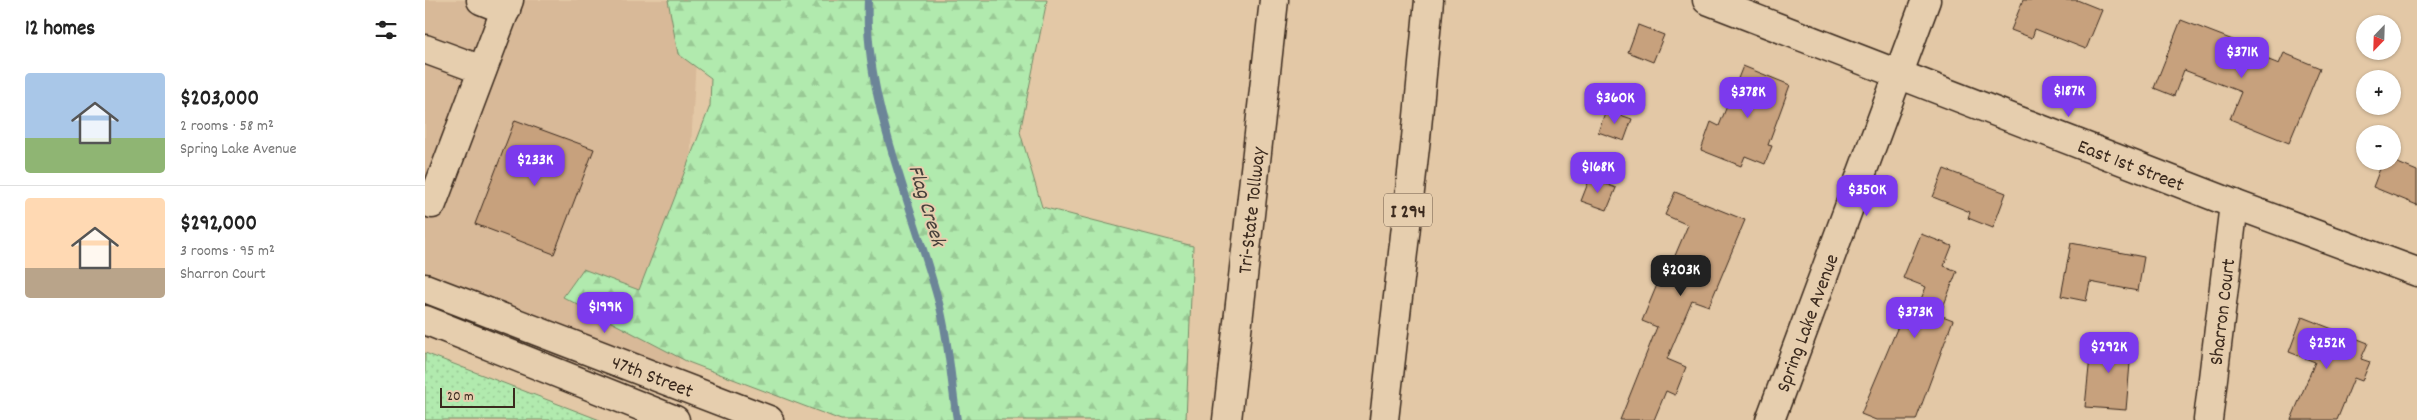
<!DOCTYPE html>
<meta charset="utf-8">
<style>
:root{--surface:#fff;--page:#f2f2f2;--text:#222;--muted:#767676;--line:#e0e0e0;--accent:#7c3aed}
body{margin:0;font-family:Dekko,sans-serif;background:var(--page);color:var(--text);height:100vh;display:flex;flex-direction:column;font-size:19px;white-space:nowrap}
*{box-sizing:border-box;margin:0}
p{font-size:16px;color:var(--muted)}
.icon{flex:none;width:28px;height:28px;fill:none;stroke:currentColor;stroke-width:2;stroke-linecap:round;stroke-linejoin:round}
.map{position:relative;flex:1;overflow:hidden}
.panel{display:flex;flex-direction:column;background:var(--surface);width:425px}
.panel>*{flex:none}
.needle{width:32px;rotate:203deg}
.tools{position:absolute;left:1931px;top:15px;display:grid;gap:10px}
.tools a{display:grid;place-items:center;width:45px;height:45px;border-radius:50%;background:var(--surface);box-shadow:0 1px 4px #0004;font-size:25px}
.scale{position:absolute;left:15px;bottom:12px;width:75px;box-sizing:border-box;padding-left:5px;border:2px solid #3b2a1e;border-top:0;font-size:14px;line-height:18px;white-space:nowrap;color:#3b2a1e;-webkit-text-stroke:4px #e6ceae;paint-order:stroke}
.price{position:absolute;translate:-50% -42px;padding:0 11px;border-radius:10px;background:var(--accent);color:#fff;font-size:16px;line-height:32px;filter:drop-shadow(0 1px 2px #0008)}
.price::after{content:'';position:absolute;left:50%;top:30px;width:15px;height:11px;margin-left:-8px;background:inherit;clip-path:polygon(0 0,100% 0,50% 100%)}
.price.active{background:#222;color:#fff}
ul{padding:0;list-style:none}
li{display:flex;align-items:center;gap:15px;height:125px;padding:0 25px}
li+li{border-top:1px solid var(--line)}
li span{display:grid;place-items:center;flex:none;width:140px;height:100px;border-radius:5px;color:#555}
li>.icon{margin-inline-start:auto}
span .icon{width:60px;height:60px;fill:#fffc;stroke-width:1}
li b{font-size:21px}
h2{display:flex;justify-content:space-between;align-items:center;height:60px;padding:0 25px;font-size:21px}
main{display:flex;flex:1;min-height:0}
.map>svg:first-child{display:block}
.built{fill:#d8b998}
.forest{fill:url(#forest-firs);stroke:#768a66}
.park{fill:url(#park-dots);stroke:#768a66}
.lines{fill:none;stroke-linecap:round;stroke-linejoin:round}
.stream{stroke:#6c8598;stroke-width:8}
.building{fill:#c7a17d;stroke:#3b2a1e}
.minor-casing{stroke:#3b2a1e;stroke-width:31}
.major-casing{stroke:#3b2a1e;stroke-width:31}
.highway-casing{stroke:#3b2a1e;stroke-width:31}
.minor{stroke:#e6ceae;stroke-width:28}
.major{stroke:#e6ceae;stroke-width:28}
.highway{stroke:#e6ceae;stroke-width:28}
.labels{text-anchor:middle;stroke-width:4;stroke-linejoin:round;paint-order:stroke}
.shield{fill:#e6ceae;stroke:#6e5b49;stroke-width:1}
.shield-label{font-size:19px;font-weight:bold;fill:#3b2a1e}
.street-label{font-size:20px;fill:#3b2a1e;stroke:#e6ceae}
.water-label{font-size:21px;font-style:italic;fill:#47413c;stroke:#e6ceae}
</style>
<main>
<section class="panel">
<h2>12 homes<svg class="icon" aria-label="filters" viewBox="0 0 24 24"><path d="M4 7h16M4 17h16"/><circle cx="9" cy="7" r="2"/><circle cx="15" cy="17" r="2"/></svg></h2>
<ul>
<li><span style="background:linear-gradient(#a9c7e8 65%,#8fb573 0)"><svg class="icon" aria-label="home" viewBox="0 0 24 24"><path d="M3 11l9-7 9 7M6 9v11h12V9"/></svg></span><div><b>$203,000</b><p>2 rooms · 58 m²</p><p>Spring Lake Avenue</p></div></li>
<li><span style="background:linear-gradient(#ffd9b3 70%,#b9a48a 0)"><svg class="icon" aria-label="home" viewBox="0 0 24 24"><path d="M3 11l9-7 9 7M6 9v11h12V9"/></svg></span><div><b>$292,000</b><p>3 rooms · 95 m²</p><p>Sharron Court</p></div></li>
</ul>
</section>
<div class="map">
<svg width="1992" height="420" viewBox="0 0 1992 420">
<defs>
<pattern id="forest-firs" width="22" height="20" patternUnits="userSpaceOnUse" patternTransform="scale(1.25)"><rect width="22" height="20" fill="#b1eaae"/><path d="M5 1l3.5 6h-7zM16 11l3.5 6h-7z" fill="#99c995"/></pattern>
<pattern id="park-dots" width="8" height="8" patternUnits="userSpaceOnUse" patternTransform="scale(1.25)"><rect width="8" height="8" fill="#b1eaae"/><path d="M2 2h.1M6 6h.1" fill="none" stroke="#99c995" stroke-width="1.8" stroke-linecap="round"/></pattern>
</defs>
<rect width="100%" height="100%" fill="#e3c8a6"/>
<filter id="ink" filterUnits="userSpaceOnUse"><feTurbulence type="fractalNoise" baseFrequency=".02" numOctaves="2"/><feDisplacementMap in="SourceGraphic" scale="10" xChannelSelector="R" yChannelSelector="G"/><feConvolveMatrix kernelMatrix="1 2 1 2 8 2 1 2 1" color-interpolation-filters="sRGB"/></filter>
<g filter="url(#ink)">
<path class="built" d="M0 0H243L271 58 253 377 0 292Z"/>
<path class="forest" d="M243 0H622L595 132 617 207 768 246 761 420H416L263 362 138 297 158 269 214 290 285 106 286 78 253 54Z"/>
<path class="park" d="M0 353 175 420H0Z"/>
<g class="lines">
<path class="stream" d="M443 0C438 98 489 209 514 303 524 341 526 382 532 420"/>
</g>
<g class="building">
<path d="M1598 0H1652L1677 10 1661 49 1610 29 1607 38 1586 30Z"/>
<path d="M1756 20 1813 42 1811 47 1854 64 1859 53 1895 68 1864 143 1805 119 1816 92 1759 70 1749 96 1729 88Z"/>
<path d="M1213 25 1239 35 1228 62 1203 52Z"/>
<path d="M1318 66 1365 85 1343 145 1347 146 1340 164 1320 156 1316 166 1276 150 1286 122 1294 126Z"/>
<path d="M1181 110 1207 119 1199 141 1173 132Z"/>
<path d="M90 120 169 149 129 254 50 224Z"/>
<path d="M1958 161H1968L1992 171V205L1948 187Z"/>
<path d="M1519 169 1581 193 1568 228 1543 218 1545 212 1508 197Z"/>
<path d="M1165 178 1191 188 1182 210 1156 201Z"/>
<path d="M1250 192 1320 220 1284 306 1267 300 1242 359 1261 367 1250 395 1241 391 1229 420H1195L1232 327 1217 321 1241 263 1246 265 1263 225 1240 215Z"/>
<path d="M1496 234 1527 246 1519 266 1532 271 1515 315 1528 320 1491 420H1451L1436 414 1474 324 1484 328 1501 287 1478 278Z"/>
<path d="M1646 243 1719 257 1713 291 1665 282 1661 301 1636 296Z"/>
<path d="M1877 317 1943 343 1936 359 1945 362 1937 381 1929 378 1912 420H1866L1890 362 1864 352Z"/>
<path d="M1667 337 1707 340 1701 410 1660 407Z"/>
</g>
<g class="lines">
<defs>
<g id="minor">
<path d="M56 0 81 10"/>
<path id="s1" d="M1282 0 1809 204 1992 272"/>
<path d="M0 49 57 70"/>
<path d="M0 201 7 204 84 0"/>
<path id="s2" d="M1345 420 1501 0"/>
<path id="s3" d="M1783 420 1809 204"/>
</g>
<g id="major">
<path id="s4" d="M0 288 344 420"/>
<path d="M0 320 250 420"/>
</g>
<g id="highway">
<path id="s5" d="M802 420 849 0"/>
<path d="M959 420 991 138 1004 0"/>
</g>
</defs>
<use href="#minor" class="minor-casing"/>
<use href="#major" class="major-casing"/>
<use href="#highway" class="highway-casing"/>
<use href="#minor" class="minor"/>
<use href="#major" class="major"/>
<use href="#highway" class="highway"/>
</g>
</g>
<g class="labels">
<rect class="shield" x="959" y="193.5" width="48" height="33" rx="4"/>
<g class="shield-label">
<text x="983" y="217">I 294</text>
</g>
<g class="street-label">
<text dy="7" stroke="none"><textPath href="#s1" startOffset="455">East 1st Street</textPath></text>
<text dy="7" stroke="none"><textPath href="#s5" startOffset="211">Tri-State Tollway</textPath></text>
<text dy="7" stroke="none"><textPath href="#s3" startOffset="109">Sharron Court</textPath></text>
<text dy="7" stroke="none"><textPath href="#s2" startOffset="104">Spring Lake Avenue</textPath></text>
<text dy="7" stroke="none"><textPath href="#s4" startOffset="244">47th Street</textPath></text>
</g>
<g class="water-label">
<text transform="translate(503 205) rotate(73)" y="7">Flag Creek</text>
</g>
</g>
</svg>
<div class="tools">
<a><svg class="needle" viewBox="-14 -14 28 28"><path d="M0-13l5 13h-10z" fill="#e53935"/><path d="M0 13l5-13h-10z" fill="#767676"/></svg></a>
<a>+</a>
<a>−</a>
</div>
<div class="scale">20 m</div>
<b class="price" style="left:1817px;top:79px">$371K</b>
<b class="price" style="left:1644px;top:118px">$187K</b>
<b class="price" style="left:1323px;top:119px">$378K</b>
<b class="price" style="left:1190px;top:125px">$360K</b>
<b class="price" style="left:110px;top:187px">$233K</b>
<b class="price" style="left:1173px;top:194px">$168K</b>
<b class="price" style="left:1442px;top:217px">$350K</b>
<b class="price active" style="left:1256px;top:297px">$203K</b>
<b class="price" style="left:180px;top:334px">$199K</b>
<b class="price" style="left:1490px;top:339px">$373K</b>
<b class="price" style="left:1902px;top:370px">$252K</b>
<b class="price" style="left:1684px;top:374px">$292K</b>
</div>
</main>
